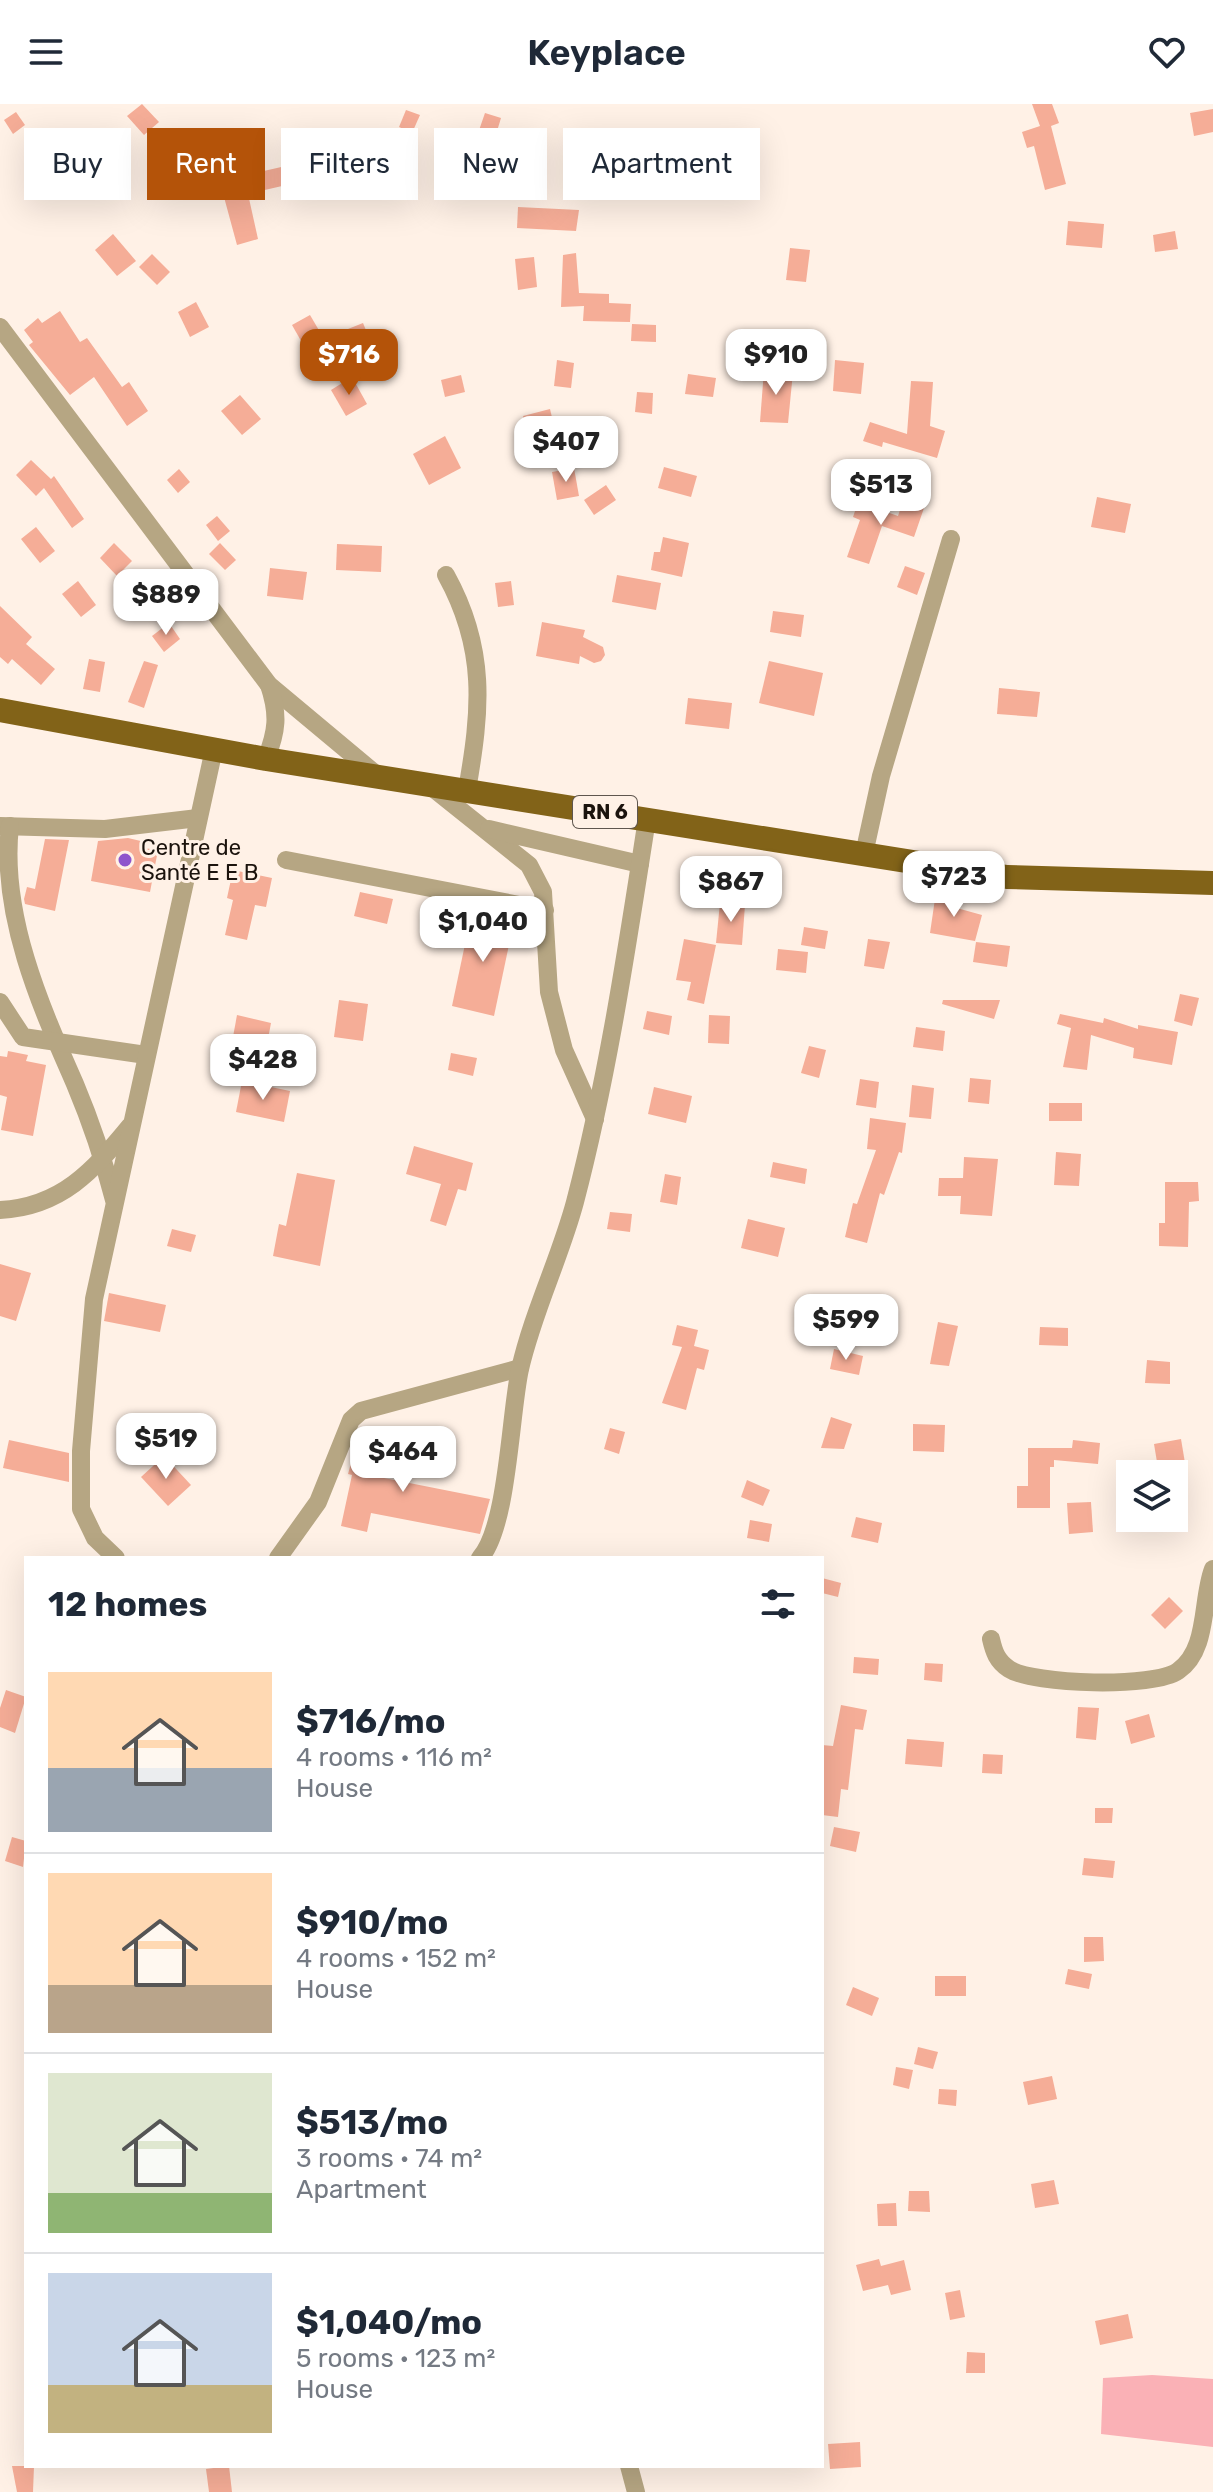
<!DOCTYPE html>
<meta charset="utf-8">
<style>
:root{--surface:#fff;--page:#f6f6f7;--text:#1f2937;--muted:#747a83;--line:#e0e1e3;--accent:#b45309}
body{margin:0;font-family:Rubik,sans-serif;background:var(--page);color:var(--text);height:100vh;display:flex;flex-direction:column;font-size:30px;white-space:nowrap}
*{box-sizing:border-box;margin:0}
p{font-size:26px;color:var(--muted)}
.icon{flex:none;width:44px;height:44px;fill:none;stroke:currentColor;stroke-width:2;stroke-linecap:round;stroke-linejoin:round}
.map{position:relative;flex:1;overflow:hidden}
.panel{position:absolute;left:24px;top:1452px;width:800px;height:912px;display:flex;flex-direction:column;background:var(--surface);border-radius:0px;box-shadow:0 8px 32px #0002}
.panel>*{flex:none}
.hud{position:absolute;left:24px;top:24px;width:800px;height:72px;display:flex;gap:16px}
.fabs{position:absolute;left:1116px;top:1356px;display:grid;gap:16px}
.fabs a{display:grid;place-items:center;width:72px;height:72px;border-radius:0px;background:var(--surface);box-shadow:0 8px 32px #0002;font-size:40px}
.price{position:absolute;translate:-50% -68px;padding:0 18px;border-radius:16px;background:#fff;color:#222;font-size:26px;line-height:52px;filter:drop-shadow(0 2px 4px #0008)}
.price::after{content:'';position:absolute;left:50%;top:48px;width:24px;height:18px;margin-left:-12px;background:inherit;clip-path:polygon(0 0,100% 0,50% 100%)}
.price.current{background:var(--accent);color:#fff}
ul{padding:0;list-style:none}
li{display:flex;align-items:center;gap:24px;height:200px;padding:0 24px}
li+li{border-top:2px solid var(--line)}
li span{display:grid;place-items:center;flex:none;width:224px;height:160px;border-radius:0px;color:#555}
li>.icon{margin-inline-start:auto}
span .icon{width:96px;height:96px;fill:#fffc;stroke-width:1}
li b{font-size:34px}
h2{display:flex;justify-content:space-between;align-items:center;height:96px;padding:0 24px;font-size:34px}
.pill{padding:0 28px;border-radius:0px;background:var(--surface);box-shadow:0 8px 32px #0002;font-size:28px;line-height:72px}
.pill.current{background:var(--accent);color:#fff}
header{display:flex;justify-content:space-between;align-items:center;height:104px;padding:0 24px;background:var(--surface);font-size:36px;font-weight:600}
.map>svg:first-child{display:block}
.green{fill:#fab1b6}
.building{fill:#f5ad97}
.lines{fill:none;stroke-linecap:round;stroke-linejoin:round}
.street{stroke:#b6a683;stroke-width:18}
.primary{stroke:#826318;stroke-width:24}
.poi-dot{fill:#8e55cc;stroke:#fff1e6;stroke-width:3}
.labels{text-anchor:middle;stroke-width:6;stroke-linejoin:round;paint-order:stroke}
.shield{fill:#fff1e6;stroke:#5f564e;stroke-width:2}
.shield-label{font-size:20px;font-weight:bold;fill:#1b130d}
.poi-label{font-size:22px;fill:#1b130d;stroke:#fff1e6;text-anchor:start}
</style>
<header><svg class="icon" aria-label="menu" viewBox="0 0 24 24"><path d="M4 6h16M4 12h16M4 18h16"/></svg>Keyplace<svg class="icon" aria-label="heart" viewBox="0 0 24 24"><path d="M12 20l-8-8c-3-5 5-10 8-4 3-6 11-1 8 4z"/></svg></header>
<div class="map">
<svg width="1213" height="2388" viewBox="0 0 1213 2388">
<rect width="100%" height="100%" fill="#fff1e6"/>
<path class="green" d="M1152 2271 1213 2275V2343L1101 2330 1103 2274Z"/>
<g class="building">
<path d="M142 0 159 18 144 31 127 12Z"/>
<path d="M1032 0H1052L1059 19 1051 22 1066 80 1045 86 1034 42 1027 44 1022 28 1040 22Z"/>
<path d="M1213 5V28L1194 32 1190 9Z"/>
<path d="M406 6 420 11 412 29 399 23Z"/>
<path d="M16 8 25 21 13 30 4 16Z"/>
<path d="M485 9 501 14 494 37 477 32Z"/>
<path d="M646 40 660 41 658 65 644 64Z"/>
<path d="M85 42 99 62 82 73 69 54Z"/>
<path d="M290 61 295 79 248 90 258 135 237 141 218 71 239 65 242 72Z"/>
<path d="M520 61 522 77 498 80 496 65Z"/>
<path d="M518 103 579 106 576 127 517 124Z"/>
<path d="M1068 117 1104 120 1102 144 1066 141Z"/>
<path d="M1175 127 1178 145 1155 148 1153 131Z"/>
<path d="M113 130 136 157 117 172 95 146Z"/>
<path d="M790 144 810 146 806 178 786 176Z"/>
<path d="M576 149 579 189 609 190V199L631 200 630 218 583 217 584 202 561 203 563 151Z"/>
<path d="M152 150 170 168 157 181 139 163Z"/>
<path d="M534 153 537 183 518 186 515 155Z"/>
<path d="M196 198 209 223 190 233 178 208Z"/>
<path d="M60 207 80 238 87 234 122 283 129 278 148 307 127 322 94 273 70 291 29 241 33 238 24 226 38 214 42 219Z"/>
<path d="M310 211 327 240 309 251 292 221Z"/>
<path d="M363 219 375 248 361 255 348 225Z"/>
<path d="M632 220 656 221V238L631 237Z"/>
<path d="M557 256 574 259 571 284 554 282Z"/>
<path d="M835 256 864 259 861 290 833 287Z"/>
<path d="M764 266 793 268 788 319 760 318Z"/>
<path d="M688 270 716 274 713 293 685 290Z"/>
<path d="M461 271 465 288 445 293 441 276Z"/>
<path d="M352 273 367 300 346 312 331 286Z"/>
<path d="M911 277 933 278 930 322 945 327 937 354 883 338 882 343 863 337 870 318 907 330Z"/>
<path d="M637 288 653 289 652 310 635 308Z"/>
<path d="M240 291 261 315 242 331 221 307Z"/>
<path d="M550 305 558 339 532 346 523 312Z"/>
<path d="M445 332 461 364 429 381 413 350Z"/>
<path d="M31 356 51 375 54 372 84 415 72 424 44 384 36 392 16 371Z"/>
<path d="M664 363 697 372 691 393 658 384Z"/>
<path d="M574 364 579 392 557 396 552 368Z"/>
<path d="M179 365 190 378 178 389 167 376Z"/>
<path d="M606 381 616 396 594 411 584 396Z"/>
<path d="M1097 393 1131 400 1125 429 1091 423Z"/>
<path d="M903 397 924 404 914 433 882 422 869 460 847 453 860 416 853 413 858 398 898 412Z"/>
<path d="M217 412 230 427 218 437 206 421Z"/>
<path d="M36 423 55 447 40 459 21 435Z"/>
<path d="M663 433 689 439 682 473 651 466 654 448H660Z"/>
<path d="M114 439 132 457 117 472 100 454Z"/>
<path d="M220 439 236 456 225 466 209 450Z"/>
<path d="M337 440 382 442 381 468 336 466Z"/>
<path d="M905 462 925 469 917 491 897 483Z"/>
<path d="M270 464 307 468 303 496 267 492Z"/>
<path d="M617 471 661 479 656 506 612 498Z"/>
<path d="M78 477 96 501 81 513 62 490Z"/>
<path d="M511 477 514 501 498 503 495 479Z"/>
<path d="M0 502 32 533 26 540 55 565 41 581 12 555 8 560 0 553Z"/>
<path d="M773 507 804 511 801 533 770 528Z"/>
<path d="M542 518 585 526 583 533 603 543 605 551 601 557 594 559 580 552 579 560 536 552Z"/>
<path d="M169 519 180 535 164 548 152 532Z"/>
<path d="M89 555 105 558 100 588 83 585Z"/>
<path d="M144 557 158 561 144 604 128 598Z"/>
<path d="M769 557 823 569 814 612 759 599Z"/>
<path d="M999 584 1040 588 1037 613 997 610Z"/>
<path d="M688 594 732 599 729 625 685 620Z"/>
<path d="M128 734 145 738 144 744 158 746 150 788 91 777 98 737Z"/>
<path d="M45 735 69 736 55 807 25 800 24 795 27 783 35 785Z"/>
<path d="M233 766 272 774 266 803 255 801 247 836 225 831 233 796 227 794Z"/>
<path d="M360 788 393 795 387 820 354 812Z"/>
<path d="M936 788 955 791 953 803 982 811 975 837 930 829Z"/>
<path d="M720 799 745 801 742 841 716 839Z"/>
<path d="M472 807 514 817 494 912 452 902Z"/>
<path d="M804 823 828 827 825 845 801 841Z"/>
<path d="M684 835 716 841 704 900 687 896 691 878 676 876Z"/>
<path d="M868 835 890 838 884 865 864 862Z"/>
<path d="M976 838 1010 842 1007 863 973 858Z"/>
<path d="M778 845 808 848 806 869 776 866Z"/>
<path d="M1180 890 1199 894 1192 922 1174 917Z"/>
<path d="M339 896 368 900 363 937 334 933Z"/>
<path d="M943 896H1000L994 915 942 900Z"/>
<path d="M647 907 672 912 669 931 643 925Z"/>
<path d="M1060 910 1103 919 1104 914 1138 925V921L1178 928 1172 961 1133 954 1134 944 1091 931 1087 966 1063 963 1071 924 1057 920Z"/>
<path d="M237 911 271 919 267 940 233 933Z"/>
<path d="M709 911 730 912 729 940 708 939Z"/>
<path d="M916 923 945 927 943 947 913 943Z"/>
<path d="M809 942 826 946 819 974 801 969Z"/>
<path d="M8 947 28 951 26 957 46 961 33 1032 1 1026 7 993 0 991V952L7 953Z"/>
<path d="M451 949 477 954 473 972 448 966Z"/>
<path d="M970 974 991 976 989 1000 968 998Z"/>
<path d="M860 975 879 978 876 1004 856 1001Z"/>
<path d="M242 977 290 987 284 1018 236 1008Z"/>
<path d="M912 981 934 984 931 1015 909 1013Z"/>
<path d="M654 983 692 992 686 1019 648 1010Z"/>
<rect x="1049" y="999" width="33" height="18"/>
<path d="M870 1014 906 1019 902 1049 899 1048 884 1091 880 1089 867 1139 845 1133 853 1099 857 1100 876 1046 867 1045Z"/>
<path d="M414 1042 473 1059 466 1087 458 1085 446 1122 430 1117 441 1080 406 1070Z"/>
<path d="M1056 1048 1081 1050 1079 1082 1054 1081Z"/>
<path d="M964 1053 998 1055 992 1112 960 1110 961 1092H938L939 1074H963Z"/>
<path d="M773 1058 807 1065 805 1080 770 1073Z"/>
<path d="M297 1069 335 1076 320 1162 273 1152 279 1120 286 1122Z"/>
<path d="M665 1070 681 1073 677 1101 660 1098Z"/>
<path d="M1165 1078H1198L1199 1097 1189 1098 1188 1143 1159 1142V1119H1165Z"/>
<path d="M610 1108 632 1110 630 1128 607 1125Z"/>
<path d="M748 1115 785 1124 778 1153 741 1144Z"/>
<path d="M172 1125 196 1131 191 1148 167 1142Z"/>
<path d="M0 1160 31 1169 16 1217 0 1212Z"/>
<path d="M109 1189 166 1201 160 1228 104 1217Z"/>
<path d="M938 1218 958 1222 949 1262 930 1260Z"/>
<path d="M677 1221 698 1226 694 1242 709 1246 704 1266 697 1264 686 1306 662 1299 682 1243 672 1241Z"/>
<path d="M1040 1223 1068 1224V1242L1039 1241Z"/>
<path d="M834 1245 863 1252 859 1271 830 1265Z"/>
<path d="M1147 1256 1170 1258V1280L1145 1279Z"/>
<path d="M831 1313 852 1320 844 1345 821 1344Z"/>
<path d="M913 1320 945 1321 944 1348 913 1347Z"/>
<path d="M361 1323 389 1329 379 1373 490 1395 480 1430 371 1409 367 1428 341 1422 352 1371 348 1370Z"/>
<path d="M610 1324 625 1328 619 1350 604 1345Z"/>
<path d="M1181 1335 1185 1359 1158 1364 1154 1340Z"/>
<path d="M9 1336 69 1349V1378L3 1364Z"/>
<path d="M1073 1336 1100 1339 1098 1360 1054 1356V1363H1050V1404H1017V1382H1028V1344H1072Z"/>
<path d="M164 1352 191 1381 168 1402 141 1373Z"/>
<path d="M747 1376 770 1386 763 1402 741 1393Z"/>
<path d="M1091 1398 1093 1428 1069 1430 1067 1399Z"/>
<path d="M856 1413 882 1419 878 1439 851 1433Z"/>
<path d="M750 1416 772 1420 769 1438 747 1434Z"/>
<path d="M822 1474 841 1479 838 1493 822 1489Z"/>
<path d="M1169 1493 1183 1507 1165 1525 1151 1511Z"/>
<path d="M854 1553 879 1555 878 1571 853 1569Z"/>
<path d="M925 1559 943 1560 942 1578 924 1576Z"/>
<path d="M6 1586 26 1593 15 1629 0 1623V1604Z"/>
<path d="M841 1601 867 1606 863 1626 855 1625 848 1686 841 1685 838 1713 822 1711V1641L833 1642Z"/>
<path d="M1078 1603 1099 1604 1096 1636 1076 1634Z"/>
<path d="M1149 1610 1155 1633 1131 1640 1125 1617Z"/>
<path d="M907 1635 944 1638 942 1663 905 1660Z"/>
<path d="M983 1650 1003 1651 1002 1670 982 1669Z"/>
<path d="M1095 1704H1113L1112 1719H1095Z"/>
<path d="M834 1723 860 1728 856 1748 830 1742Z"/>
<path d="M12 1733 26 1737 23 1763 5 1757Z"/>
<path d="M1084 1754 1115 1757 1113 1774 1082 1771Z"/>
<path d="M1084 1833H1103L1104 1857 1084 1858Z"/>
<path d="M1068 1865 1092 1870 1089 1885 1065 1880Z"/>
<rect x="935" y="1872" width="31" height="20"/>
<path d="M853 1883 879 1894 872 1912 846 1901Z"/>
<path d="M918 1943 938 1948 933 1965 914 1960Z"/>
<path d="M896 1963 913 1966 909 1985 893 1981Z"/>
<path d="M1052 1972 1057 1995 1028 2001 1023 1978Z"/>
<path d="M939 1985 957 1986 956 2002 938 2000Z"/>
<path d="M1054 2076 1059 2100 1035 2104 1031 2080Z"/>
<path d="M909 2087H929L930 2108 908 2107Z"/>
<path d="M896 2099 897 2122H878L877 2100Z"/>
<path d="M879 2155 881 2162 904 2156 911 2186 891 2191 888 2181 863 2187 856 2161Z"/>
<path d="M960 2186 965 2213 950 2216 945 2189Z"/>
<path d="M1128 2210 1133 2234 1100 2241 1095 2217Z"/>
<path d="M967 2248 985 2249V2269H966Z"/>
<path d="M860 2338 861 2363 830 2365 828 2340Z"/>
<path d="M12 2362H34L33 2388H17Z"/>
<path d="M229 2362 232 2388H209L206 2365Z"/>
</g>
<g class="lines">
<g class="street">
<path d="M0 223 269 581 378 672"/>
<path d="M446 471C487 545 481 606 467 686"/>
<path d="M266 655C277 627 279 611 269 581"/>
<path d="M429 681 529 761 543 788 549 888 564 946 595 1015"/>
<path d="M0 722 105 725 198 714"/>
<path d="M10 722C0 810 40 901 75 980 91 1018 104 1057 114 1096"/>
<path d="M489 725 640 760"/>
<path d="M864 750 881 672 951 435"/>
<path d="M286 756 545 806"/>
<path d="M0 898 23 933 146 951"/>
<path d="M0 1106C61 1103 93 1067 130 1022"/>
<path d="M116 1454 95 1434 81 1405V1347L94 1195 214 645"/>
<path d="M278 1454 318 1398 351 1316 361 1307 520 1264"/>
<path d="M480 1454C508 1423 510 1310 520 1265 533 1208 560 1154 575 1098 608 972 627 843 647 715"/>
<path d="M991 1535C994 1548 997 1557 1009 1565 1034 1581 1154 1584 1178 1567 1209 1546 1201 1496 1213 1465"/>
<path d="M629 2362 636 2388"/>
</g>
<path class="primary" d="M0 606 266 655 1007 773 1213 779"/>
</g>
<circle class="poi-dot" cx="125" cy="756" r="8"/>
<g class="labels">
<rect class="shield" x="573" y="692" width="64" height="32" rx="6"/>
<g class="shield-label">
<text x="605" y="715">RN 6</text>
</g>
<g class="poi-label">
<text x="141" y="751">Centre de<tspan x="141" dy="25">Santé E E B</tspan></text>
</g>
</g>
</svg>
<div class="fabs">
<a><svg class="icon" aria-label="layers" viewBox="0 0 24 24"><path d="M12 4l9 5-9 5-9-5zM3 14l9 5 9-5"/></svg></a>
</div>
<b class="price current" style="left:349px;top:293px">$716</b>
<b class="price" style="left:776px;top:293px">$910</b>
<b class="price" style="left:566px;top:380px">$407</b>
<b class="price" style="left:881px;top:423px">$513</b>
<b class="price" style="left:166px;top:533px">$889</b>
<b class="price" style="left:954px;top:815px">$723</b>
<b class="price" style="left:731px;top:820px">$867</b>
<b class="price" style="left:483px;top:860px">$1,040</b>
<b class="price" style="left:263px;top:998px">$428</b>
<b class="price" style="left:846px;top:1258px">$599</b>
<b class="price" style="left:166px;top:1377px">$519</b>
<b class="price" style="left:403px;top:1390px">$464</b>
<div class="hud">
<a class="pill">Buy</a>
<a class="pill current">Rent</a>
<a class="pill">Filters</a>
<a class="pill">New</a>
<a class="pill">Apartment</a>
</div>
<section class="panel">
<h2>12 homes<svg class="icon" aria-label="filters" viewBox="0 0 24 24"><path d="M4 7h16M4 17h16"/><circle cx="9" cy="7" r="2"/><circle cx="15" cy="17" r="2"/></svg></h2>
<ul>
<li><span style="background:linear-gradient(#ffd9b3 60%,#9aa5b1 0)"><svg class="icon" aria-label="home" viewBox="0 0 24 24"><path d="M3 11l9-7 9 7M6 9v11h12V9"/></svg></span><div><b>$716/mo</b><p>4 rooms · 116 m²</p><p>House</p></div></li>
<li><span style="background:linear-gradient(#ffd9b3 70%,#b9a48a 0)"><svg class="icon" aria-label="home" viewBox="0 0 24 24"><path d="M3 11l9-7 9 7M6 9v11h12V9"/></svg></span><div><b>$910/mo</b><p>4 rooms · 152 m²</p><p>House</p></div></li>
<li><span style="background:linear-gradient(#dfe7d0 75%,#8fb573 0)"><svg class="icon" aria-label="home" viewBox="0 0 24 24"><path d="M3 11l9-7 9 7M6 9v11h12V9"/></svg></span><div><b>$513/mo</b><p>3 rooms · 74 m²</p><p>Apartment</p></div></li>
<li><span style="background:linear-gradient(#c9d6e8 70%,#c2b280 0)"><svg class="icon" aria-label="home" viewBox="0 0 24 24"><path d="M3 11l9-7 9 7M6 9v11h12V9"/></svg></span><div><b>$1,040/mo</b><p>5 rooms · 123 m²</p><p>House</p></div></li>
</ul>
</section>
</div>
